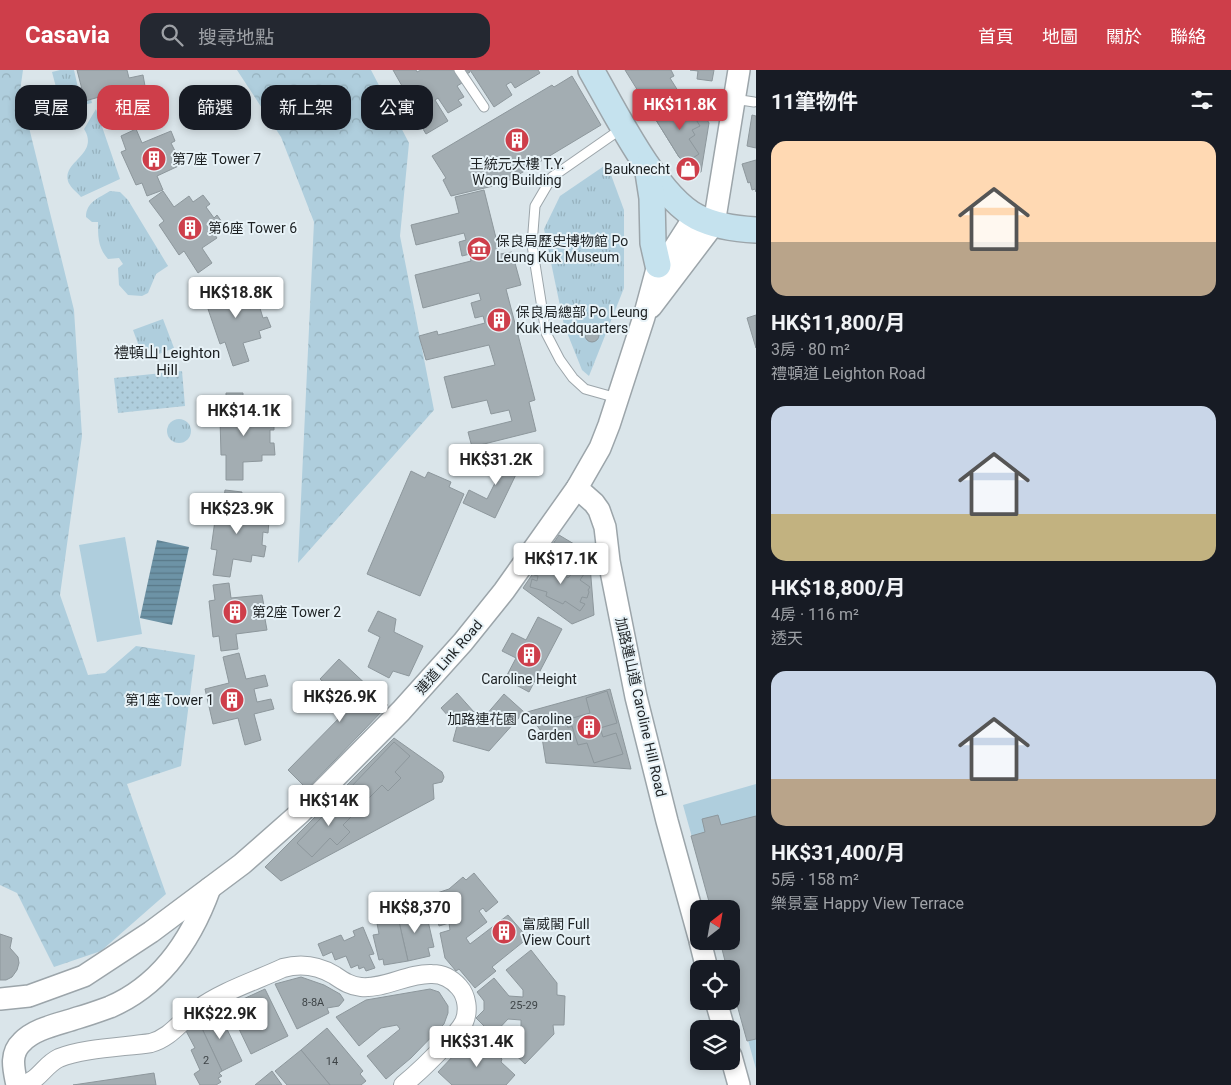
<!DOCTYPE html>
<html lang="zh-TW">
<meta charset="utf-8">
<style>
:root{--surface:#171b24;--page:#242831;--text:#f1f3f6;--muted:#9ea1a6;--accent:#ce3e4a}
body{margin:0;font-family:Roboto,"Noto Sans TC",sans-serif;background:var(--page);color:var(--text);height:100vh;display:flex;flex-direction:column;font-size:19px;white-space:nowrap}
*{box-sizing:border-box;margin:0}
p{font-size:16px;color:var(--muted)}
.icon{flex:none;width:28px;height:28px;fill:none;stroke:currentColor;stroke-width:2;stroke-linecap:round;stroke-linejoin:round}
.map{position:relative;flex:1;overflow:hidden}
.sheet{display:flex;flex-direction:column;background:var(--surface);width:475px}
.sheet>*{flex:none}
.guide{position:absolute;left:15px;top:15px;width:475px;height:45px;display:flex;gap:10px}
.needle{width:32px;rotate:31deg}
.controls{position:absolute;left:690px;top:830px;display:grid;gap:10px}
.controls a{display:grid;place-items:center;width:50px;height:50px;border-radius:10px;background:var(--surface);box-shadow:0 2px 8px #0003;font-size:25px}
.price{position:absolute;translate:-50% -42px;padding:0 11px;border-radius:5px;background:#fff;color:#222;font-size:16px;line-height:32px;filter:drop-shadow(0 1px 2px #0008)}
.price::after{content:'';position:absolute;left:50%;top:30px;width:15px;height:11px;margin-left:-8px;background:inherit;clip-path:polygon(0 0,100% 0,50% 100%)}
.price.selected{background:var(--accent);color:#fff}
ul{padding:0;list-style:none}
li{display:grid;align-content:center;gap:10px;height:265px;padding:0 15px}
li span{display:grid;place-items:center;height:155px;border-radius:15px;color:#555}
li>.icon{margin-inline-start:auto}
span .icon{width:90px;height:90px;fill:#fffc;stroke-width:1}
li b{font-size:21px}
h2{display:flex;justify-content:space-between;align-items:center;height:60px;padding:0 15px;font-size:21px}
.chip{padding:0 18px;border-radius:15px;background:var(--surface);box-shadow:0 2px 8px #0003;font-size:18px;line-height:45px}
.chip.selected{background:var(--accent);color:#fff}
header{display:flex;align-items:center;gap:30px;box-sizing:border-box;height:70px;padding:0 25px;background:var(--accent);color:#fff}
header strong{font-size:24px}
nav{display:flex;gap:28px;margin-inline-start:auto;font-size:18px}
.search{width:350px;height:45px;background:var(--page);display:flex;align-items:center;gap:12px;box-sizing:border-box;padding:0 18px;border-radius:15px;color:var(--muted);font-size:19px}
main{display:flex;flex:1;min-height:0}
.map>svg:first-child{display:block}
.grass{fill:url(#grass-dots)}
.forest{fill:url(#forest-crowns)}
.park{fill:url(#park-tufts)}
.pitch{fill:#afcedd}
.water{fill:url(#water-rules)}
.building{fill:#a3adb2;stroke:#8d979c}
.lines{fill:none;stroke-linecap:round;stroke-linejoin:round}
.service-casing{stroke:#9ca5aa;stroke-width:11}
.minor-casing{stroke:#9ca5aa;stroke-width:20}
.tertiary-casing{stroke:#9ca5aa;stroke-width:24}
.secondary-casing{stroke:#9ca5aa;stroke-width:28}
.service{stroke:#fff;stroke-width:9}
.minor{stroke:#fff;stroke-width:18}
.tertiary{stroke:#fff;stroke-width:21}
.secondary{stroke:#c5e2ee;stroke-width:25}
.labels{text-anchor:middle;stroke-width:4;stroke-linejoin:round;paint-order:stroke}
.number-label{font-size:11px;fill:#3e4447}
.poi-label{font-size:14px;fill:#1d2123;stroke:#e7f2f7;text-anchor:start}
.street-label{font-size:14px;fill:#1d2123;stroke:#e7f2f7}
.neighbourhood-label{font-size:15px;fill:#1d2123;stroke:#e7f2f7}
</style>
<header>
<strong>Casavia</strong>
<div class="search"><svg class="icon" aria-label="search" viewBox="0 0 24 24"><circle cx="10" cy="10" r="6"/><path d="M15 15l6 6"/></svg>搜尋地點</div>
<nav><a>首頁</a><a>地圖</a><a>關於</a><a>聯絡</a></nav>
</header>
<main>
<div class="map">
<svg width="756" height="1015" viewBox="0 0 756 1015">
<defs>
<pattern id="grass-dots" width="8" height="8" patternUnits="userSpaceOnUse" patternTransform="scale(1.25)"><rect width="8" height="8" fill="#afcedd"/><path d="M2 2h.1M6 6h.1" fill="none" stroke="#96b1bd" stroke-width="1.8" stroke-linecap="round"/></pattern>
<pattern id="forest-crowns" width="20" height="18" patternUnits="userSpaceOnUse" patternTransform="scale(1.25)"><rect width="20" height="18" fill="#afcedd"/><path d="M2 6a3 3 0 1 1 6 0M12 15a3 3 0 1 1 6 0" fill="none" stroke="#96b1bd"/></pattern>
<pattern id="park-tufts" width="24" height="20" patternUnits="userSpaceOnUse" patternTransform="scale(1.25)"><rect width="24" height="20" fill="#afcedd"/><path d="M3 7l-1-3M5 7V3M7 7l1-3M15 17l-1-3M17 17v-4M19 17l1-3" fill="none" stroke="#96b1bd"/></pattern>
<pattern id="water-rules" width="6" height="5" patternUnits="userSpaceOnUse" patternTransform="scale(1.25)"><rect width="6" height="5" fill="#6d93a6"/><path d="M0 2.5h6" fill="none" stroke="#597887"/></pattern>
</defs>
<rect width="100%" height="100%" fill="#dae5ea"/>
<path class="grass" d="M182 301 185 336 118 343 114 308Z"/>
<g class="forest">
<path d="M0 0H23L20 21 74 240 82 366 60 525 88 605 105 603 136 576 195 585 181 696 127 714 166 824 101 881 54 897 17 823 0 815Z"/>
<path d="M237 0H371L409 73 400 166 434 340 298 493 314 152 281 67Z"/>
</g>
<g class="park">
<path d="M60 0H74L81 31 91 29 92 33 62 40 52 2Z"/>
<path d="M96 39 120 109 81 127C78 123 72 119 70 115 57 92 101 86 84 59Z"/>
<path d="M607 94 624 140V218L589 306 582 300 564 255 544 159 560 126Z"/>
<path d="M110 121 120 122 128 130 168 196 156 204 148 223 142 226 128 225 119 215 118 198 123 194 119 188 108 189C98 178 98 167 98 152H92L86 147C86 132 99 128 110 121Z"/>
<path d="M163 249 174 278 144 290 133 260Z"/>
<circle cx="179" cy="361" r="12"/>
</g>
<g class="pitch">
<path d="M125 467 142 564 97 572 79 475Z"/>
<path d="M756 714V999L731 909V839H712L683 735Z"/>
</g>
<path class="water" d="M157 470 189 477 172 555 140 548Z"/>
<g class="building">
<path d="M77 0H127L129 8 143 5 145 16 126 21 133 47 116 51 110 24 85 31Z"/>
<path d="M393 0H416L417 2 421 0H469L470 2 459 9 462 13 457 16 464 27 458 30 462 35 448 43 438 28 435 30 448 51 426 64 420 54 422 53 400 17 402 16Z"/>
<path d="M470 0H538L540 3 515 18 511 12 506 15 512 25 494 37Z"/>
<path d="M625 0H671L674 6 670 8 685 32 656 50Z"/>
<path d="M690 0H714L712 11 697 9 698 1Z"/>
<path d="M572 6 601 55 498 117 495 113 492 114 493 116 451 126 443 110 446 108 432 86 552 15 554 17Z"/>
<path d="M693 27 709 53 701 102 694 103 679 87 656 50Z"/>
<path d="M685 32 700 56 692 60 695 65 689 69 699 84 685 93 679 87 656 50Z"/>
<path d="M752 45 756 46V78L747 76Z"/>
<path d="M136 59 142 73 171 61 175 71 171 73 177 85 181 83 185 93 157 106 163 120 147 126 142 113 136 115 121 82 126 80 121 66Z"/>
<path d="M756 90V122L755 119 752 120 750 112 748 113 742 94Z"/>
<path d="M484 120 500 184 512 182 521 215 506 219 535 330 529 332 536 361 472 377 468 362 512 351 509 340 491 344 487 330 452 338 444 307 495 295 489 275 426 290 419 266 437 261 438 265 485 253 483 246 475 248 471 233 481 230 479 223 423 238 415 205 471 191 470 184 462 186 459 172 466 170 464 163 416 175 411 155 459 143 455 127Z"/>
<path d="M163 121 174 137 189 126 193 132 203 125 210 134 206 137 214 148 217 145 224 155 213 162 217 168 202 178 212 193 198 203 184 181 179 185 159 155 164 151 149 131Z"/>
<path d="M222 208 228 226 246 220 248 227 260 223 263 234 259 235 263 248 267 247 271 257 259 261 261 268 243 273 249 291 233 296 225 272 220 274 208 239 214 237 206 213Z"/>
<path d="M756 245V278L747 248Z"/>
<circle cx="592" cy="265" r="7"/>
<path d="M226 323H243V342H262V349H274V360H270V373H274L275 385H262V391L243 392V410H226V385H221L220 348H226Z"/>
<path d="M499 381 522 392 495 448 463 433 469 420 487 429 501 401 491 397Z"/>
<path d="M411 401 425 408 428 402 451 412 449 417 464 424 420 526 367 504Z"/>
<path d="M225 420 242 422 239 440 258 443 257 449 269 451 268 463 263 462 262 475 266 476 264 487 252 485 251 492 233 489 230 507 213 505 217 480 211 479 216 443 222 444Z"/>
<path d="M559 465 589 483 594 545 572 554 523 518Z"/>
<path d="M556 490 565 494 562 499 564 500V505L568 508 577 498 584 504 580 510 590 517 588 520 589 522 587 528 582 527 580 532 585 534 580 541 565 531 563 534 546 526 547 522 530 517 532 509 537 511 538 506 534 505 536 499H540L542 494 553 497Z"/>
<path d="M229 513 231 528 262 525 264 536H259L261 549H265L267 560 236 564 238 579 221 581 219 566 213 567 209 531 215 530 213 515Z"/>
<path d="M378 541 396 549 394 562 423 576 409 606 393 601 389 608 368 597 380 567 368 561Z"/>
<path d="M538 547 562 559 529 622 505 609 516 588 502 581 512 563 526 570Z"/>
<path d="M239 583 246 609 265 605 268 616 254 619 257 632 271 629 274 639 254 644 261 670 245 675 238 648 213 654 205 619 229 613 223 587Z"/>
<path d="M339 589 388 635 307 719 288 700 350 637 320 609Z"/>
<path d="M610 619 631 699 546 693 541 661 527 642Z"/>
<path d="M607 621 617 653 600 658 603 667 616 663 623 684 594 693 587 673 578 675 572 656 568 658 566 650 590 643 586 628Z"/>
<path d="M457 623 474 642 486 645 504 624 524 642 489 681 453 671 457 656 441 638Z"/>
<path d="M394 668 442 702 444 707 442 712 433 714 434 729 281 811 265 797Z"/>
<path d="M394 672 410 686 395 702 401 708 388 721 382 715 363 734 348 720Z"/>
<path d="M343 725 358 740 343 755 350 762 337 775 330 768 312 787 297 773Z"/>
<path d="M718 745 721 755 756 746V969L747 971 731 913V899H727L720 871H731V839H711L691 766 705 762 702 749Z"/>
<path d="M474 803 498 832 486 842 483 838 479 841 487 852 466 868 470 874 508 845 528 868 492 897 496 901 475 918 459 899 456 901 445 888 440 863 450 860 449 853 439 856 431 825 449 819 463 807 466 810Z"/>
<path d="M421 838 424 852 428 851 434 877 428 878 430 886 408 891 397 843Z"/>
<path d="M397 843 408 891 384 895 383 889 379 890 373 865 379 864 376 848Z"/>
<path d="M363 857 374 884 369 885 375 898 366 901 364 897 359 899 358 895 351 898 346 886 335 890 332 882 323 886 318 874 341 865 344 871 355 866 353 861Z"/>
<path d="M0 864 12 868 10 878 18 887 19 893 17 900 12 907 6 910H0Z"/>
<path d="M531 880 557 913V925L565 926 564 955H553L554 964 525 994 504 974 521 956V950L508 949 493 965 476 948 484 940V931L477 922 494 908 509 926 523 927V920L506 900Z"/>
<path d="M301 907 324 915 340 924 344 930 339 936 327 938 329 943 297 959 275 914Z"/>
<path d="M265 919 288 966 251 984 228 936Z"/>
<path d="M430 919 439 922 448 936V943L444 954 411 988 386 1009 367 986 400 959 397 955 381 958 359 976 336 947 366 930Z"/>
<path d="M218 940 242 991 222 1001 198 950Z"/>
<path d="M198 950 222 1001 219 1003 222 1006 218 1008 221 1012 216 1015H200L194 1004 200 1000 191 980 195 978 185 959Z"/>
<path d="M327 958 363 1001 360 1004 366 1011 361 1015H330L301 980Z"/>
<path d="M477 969 484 976 486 975 502 989 501 992 515 1005 506 1015H452L438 1002 455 984 459 988Z"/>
<path d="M301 980 330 1015H287L275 1001Z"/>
<path d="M272 1001 282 1015H255Z"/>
<path d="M154 1003 156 1015H73Z"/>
</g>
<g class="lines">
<defs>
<g id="service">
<path d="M459 0 484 37"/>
<path d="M734 29 754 32"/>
<path d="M617 328 585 319 573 308 560 290 546 263 532 175 535 136 552 107 621 59"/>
</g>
<path id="minor" d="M22 1015C40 1010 44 995 59 988 82 978 125 977 151 973 172 967 181 950 198 939 223 921 255 911 283 898 301 893 317 895 334 905 343 911 350 916 361 917 385 919 408 903 432 904 443 904 452 909 459 917 467 926 469 941 464 952 460 960 453 967 447 973 433 988 419 1002 403 1015"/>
<g id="tertiary">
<path d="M651 237 714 154 739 0"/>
<path d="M577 418 594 433 599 440 605 457 609 491 636 627 667 751 699 867"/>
<path d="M700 871 707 899"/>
<path d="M0 929 29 926 84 906 151 862 242 794 300 743 401 641 463 572 504 521 577 418 600 378 609 355 644 247 658 195 670 185 695 146"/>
<path d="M716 931 724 959"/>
<path d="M731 986 739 1015"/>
<path d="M17 1015C14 1000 9 984 22 972 35 958 60 954 77 948 88 945 99 941 110 937 161 915 192 868 210 818"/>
</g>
<g id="secondary">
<path d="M591 0C614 40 656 126 697 147 715 156 736 159 756 160"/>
<path d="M647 96 652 128 653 173 658 195"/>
</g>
</defs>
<use href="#service" class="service-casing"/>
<use href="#minor" class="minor-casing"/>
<use href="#tertiary" class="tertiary-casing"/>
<use href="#secondary" class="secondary-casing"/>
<use href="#service" class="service"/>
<use href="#minor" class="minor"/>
<use href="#tertiary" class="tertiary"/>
<use href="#secondary" class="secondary"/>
</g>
<defs>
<symbol id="building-disc" viewBox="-11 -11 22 22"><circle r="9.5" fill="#ce3e4a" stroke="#e7f2f7"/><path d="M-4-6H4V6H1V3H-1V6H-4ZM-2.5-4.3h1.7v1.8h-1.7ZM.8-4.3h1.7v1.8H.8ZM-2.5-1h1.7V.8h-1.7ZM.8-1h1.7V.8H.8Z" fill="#fff"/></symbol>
<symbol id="shop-disc" viewBox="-11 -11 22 22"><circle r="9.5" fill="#ce3e4a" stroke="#e7f2f7"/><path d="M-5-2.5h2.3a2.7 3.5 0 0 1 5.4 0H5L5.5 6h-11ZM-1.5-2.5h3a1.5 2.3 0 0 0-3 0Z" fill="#fff"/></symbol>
<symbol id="museum-disc" viewBox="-11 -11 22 22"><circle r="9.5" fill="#ce3e4a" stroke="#e7f2f7"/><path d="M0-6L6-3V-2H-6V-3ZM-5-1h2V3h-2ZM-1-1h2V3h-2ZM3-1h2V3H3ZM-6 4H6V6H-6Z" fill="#fff"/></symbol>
</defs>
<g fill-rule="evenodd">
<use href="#building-disc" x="503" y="56" width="28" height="28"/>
<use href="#building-disc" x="140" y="75" width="28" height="28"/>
<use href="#shop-disc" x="674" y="85" width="28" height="28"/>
<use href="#building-disc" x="176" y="144" width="28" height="28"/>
<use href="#museum-disc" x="465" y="165" width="28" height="28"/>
<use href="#building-disc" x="485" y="236" width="28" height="28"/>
<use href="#building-disc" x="221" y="528" width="28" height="28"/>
<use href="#building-disc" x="515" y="571" width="28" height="28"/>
<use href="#building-disc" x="218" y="616" width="28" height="28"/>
<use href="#building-disc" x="575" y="643" width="28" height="28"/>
<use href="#building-disc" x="490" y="848" width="28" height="28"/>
</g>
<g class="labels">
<g class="number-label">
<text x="313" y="936">8-8A</text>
<text x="524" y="939">25-29</text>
<text x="206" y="994">2</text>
<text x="332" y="995">14</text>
</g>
<g class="poi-label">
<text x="172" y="94">第7座 Tower 7</text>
<text x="517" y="99" text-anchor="middle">王統元大樓 T.Y.<tspan x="517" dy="16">Wong Building</tspan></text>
<text x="670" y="104" text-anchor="end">Bauknecht</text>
<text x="208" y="163">第6座 Tower 6</text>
<text x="496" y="176">保良局歷史博物館 Po<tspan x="496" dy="16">Leung Kuk Museum</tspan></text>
<text x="516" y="247">保良局總部 Po Leung<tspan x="516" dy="16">Kuk Headquarters</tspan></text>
<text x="252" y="547">第2座 Tower 2</text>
<text x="529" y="614" text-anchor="middle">Caroline Height</text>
<text x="214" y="635" text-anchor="end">第1座 Tower 1</text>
<text x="572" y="654" text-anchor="end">加路連花園 Caroline<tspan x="572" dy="16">Garden</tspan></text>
<text x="522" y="859">富威閣 Full<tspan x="522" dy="16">View Court</tspan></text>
</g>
<g class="street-label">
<text transform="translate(449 587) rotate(-49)" y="5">連道 Link Road</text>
<text transform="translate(641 637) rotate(77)" y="5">加路連山道 Caroline Hill Road</text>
</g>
<g class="neighbourhood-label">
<text x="167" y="288">禮頓山 Leighton<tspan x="167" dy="17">Hill</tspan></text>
</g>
</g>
</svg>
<div class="controls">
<a><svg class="needle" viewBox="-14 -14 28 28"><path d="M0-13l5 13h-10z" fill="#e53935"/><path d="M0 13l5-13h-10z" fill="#9ea1a6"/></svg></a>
<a><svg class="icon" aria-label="locate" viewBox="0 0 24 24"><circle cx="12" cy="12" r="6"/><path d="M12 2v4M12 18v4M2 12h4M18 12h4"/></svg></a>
<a><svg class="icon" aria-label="layers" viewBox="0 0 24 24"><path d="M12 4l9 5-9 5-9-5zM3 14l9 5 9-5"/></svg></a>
</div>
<b class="price selected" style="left:680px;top:61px">HK$11.8K</b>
<b class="price" style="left:236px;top:249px">HK$18.8K</b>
<b class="price" style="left:244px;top:367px">HK$14.1K</b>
<b class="price" style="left:496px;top:416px">HK$31.2K</b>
<b class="price" style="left:237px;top:465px">HK$23.9K</b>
<b class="price" style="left:561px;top:515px">HK$17.1K</b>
<b class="price" style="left:340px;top:653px">HK$26.9K</b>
<b class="price" style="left:329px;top:757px">HK$14K</b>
<b class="price" style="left:415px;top:864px">HK$8,370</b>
<b class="price" style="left:220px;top:970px">HK$22.9K</b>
<b class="price" style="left:477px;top:998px">HK$31.4K</b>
<div class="guide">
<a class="chip">買屋</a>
<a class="chip selected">租屋</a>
<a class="chip">篩選</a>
<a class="chip">新上架</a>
<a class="chip">公寓</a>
</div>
</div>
<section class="sheet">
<h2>11筆物件<svg class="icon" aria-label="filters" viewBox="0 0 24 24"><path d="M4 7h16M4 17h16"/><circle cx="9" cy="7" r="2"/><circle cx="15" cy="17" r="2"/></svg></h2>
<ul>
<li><span style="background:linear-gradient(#ffd9b3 65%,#b9a48a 0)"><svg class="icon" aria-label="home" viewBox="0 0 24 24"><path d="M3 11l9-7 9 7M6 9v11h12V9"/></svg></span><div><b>HK$11,800/月</b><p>3房 · 80 m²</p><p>禮頓道 Leighton Road</p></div></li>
<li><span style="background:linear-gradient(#c9d6e8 70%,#c2b280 0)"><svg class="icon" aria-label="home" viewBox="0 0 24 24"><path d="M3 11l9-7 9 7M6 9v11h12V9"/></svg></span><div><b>HK$18,800/月</b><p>4房 · 116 m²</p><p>透天</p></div></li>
<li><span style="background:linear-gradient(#c9d6e8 70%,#b9a48a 0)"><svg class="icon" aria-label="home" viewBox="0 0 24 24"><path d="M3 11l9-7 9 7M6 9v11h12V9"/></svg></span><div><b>HK$31,400/月</b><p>5房 · 158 m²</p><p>樂景臺 Happy View Terrace</p></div></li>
</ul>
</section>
</main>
